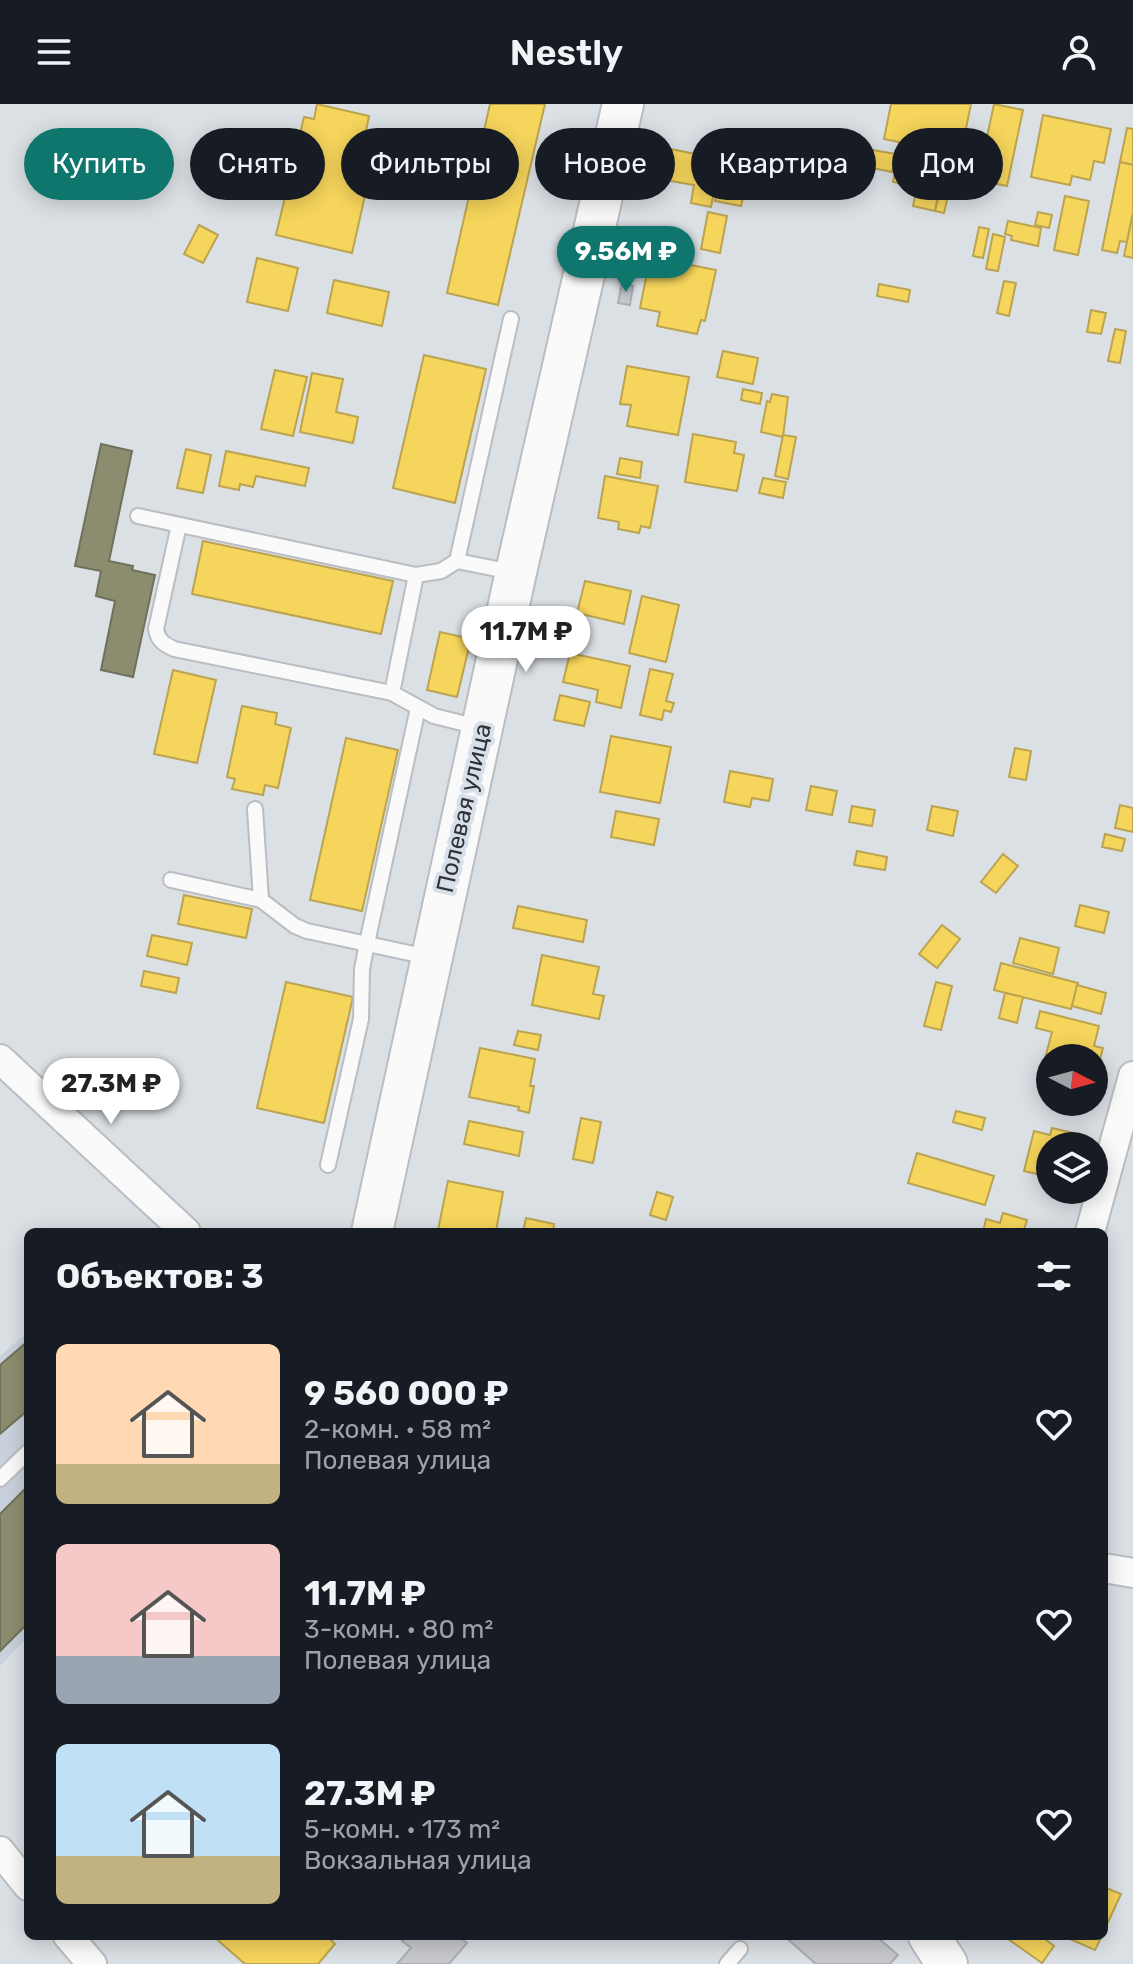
<!DOCTYPE html>
<html lang="ru">
<meta charset="utf-8">
<style>
:root{--surface:#171b24;--page:#242831;--text:#f1f3f6;--muted:#9ea1a6;--accent:#0f766e}
body{margin:0;font-family:Rubik,sans-serif;background:var(--page);color:var(--text);height:100vh;display:flex;flex-direction:column;font-size:30px;white-space:nowrap}
*{box-sizing:border-box;margin:0}
p{font-size:26px;color:var(--muted)}
.icon{flex:none;width:44px;height:44px;fill:none;stroke:currentColor;stroke-width:2;stroke-linecap:round;stroke-linejoin:round}
.map{position:relative;flex:1;overflow:hidden}
.side{position:absolute;left:24px;top:1124px;width:1084px;height:712px;display:flex;flex-direction:column;background:var(--surface);border-radius:12px;box-shadow:0 4px 20px #0003}
.side>*{flex:none}
.hud{position:absolute;left:24px;top:24px;width:1086px;height:72px;display:flex;gap:16px}
.needle{width:52px;rotate:96deg}
.fabs{position:absolute;left:1036px;top:940px;display:grid;gap:16px}
.fabs a{display:grid;place-items:center;width:72px;height:72px;border-radius:50%;background:var(--surface);box-shadow:0 4px 20px #0003;font-size:40px}
.price{position:absolute;translate:-50% -68px;padding:0 18px;border-radius:28px;background:#fff;color:#222;font-size:26px;line-height:52px;filter:drop-shadow(0 2px 4px #0008)}
.price::after{content:'';position:absolute;left:50%;top:48px;width:24px;height:18px;margin-left:-12px;background:inherit;clip-path:polygon(0 0,100% 0,50% 100%)}
.price.active{background:var(--accent);color:#fff}
ul{padding:0;list-style:none}
li{display:flex;align-items:center;gap:24px;height:200px;padding:0 32px}
li span{display:grid;place-items:center;flex:none;width:224px;height:160px;border-radius:12px;color:#555}
li>.icon{margin-inline-start:auto}
span .icon{width:96px;height:96px;fill:#fffc;stroke-width:1}
li b{font-size:34px}
h2{display:flex;justify-content:space-between;align-items:center;height:96px;padding:0 32px;font-size:34px}
.chip{padding:0 28px;border-radius:36px;background:var(--surface);box-shadow:0 4px 20px #0003;font-size:28px;line-height:72px}
.chip.active{background:var(--accent);color:#fff}
header{display:flex;justify-content:space-between;align-items:center;height:104px;padding:0 32px;background:var(--surface);font-size:36px;font-weight:600}
.map>svg:first-child{display:block}
.built{fill:#c9d2dc}
.homes{fill:#f6d55c;stroke:#bba451;stroke-width:2}
.industry{fill:#8c8c6e;stroke:#70715d;stroke-width:2}
.building{fill:#c6c8cc;stroke:#acadb2;stroke-width:2}
.lines{fill:none;stroke-linecap:round;stroke-linejoin:round}
.lane-casing{stroke:#babdc1;stroke-width:18}
.street-casing{stroke:#babdc1;stroke-width:32}
.secondary-casing{stroke:#babdc1;stroke-width:44}
.lane{stroke:#fafafb;stroke-width:14}
.street{stroke:#fafafb;stroke-width:28}
.secondary{stroke:#fafafb;stroke-width:40}
.labels{text-anchor:middle;stroke-width:8;stroke-linejoin:round;paint-order:stroke}
.street-label{font-size:24px;fill:#303336;stroke:#d7e0e9}
</style>
<header><svg class="icon" aria-label="menu" viewBox="0 0 24 24"><path d="M4 6h16M4 12h16M4 18h16"/></svg>Nestly<svg class="icon" aria-label="person" viewBox="0 0 24 24"><circle cx="12" cy="8" r="4"/><path d="M4 21q1-7 8-7t8 7"/></svg></header>
<div class="map">
<svg width="1133" height="1860" viewBox="0 0 1133 1860">
<rect width="100%" height="100%" fill="#dbe0e5"/>
<path class="built" d="M28 1228V1533L0 1562V1252Z"/>
<g class="homes">
<path d="M317 0 369 12 366 27 379 30 352 149 276 131 304 13 314 15Z"/>
<path d="M490 0H545L498 201 447 189Z"/>
<path d="M891 0H971L963 39 939 34 937 46 884 35Z"/>
<path d="M994 0 1023 6 1007 82 963 73 968 49 983 52Z"/>
<path d="M1043 11 1111 25 1104 59 1094 57 1090 76 1072 72 1070 81 1031 73Z"/>
<path d="M1127 24 1133 25V61L1120 58Z"/>
<path d="M671 45 720 55 711 103 691 99 694 81 665 76Z"/>
<path d="M867 45 896 50 892 68 863 62Z"/>
<path d="M1120 58 1133 61V109L1127 138 1120 137 1117 149 1102 146Z"/>
<path d="M896 62 917 66 914 82 893 78Z"/>
<path d="M920 68 942 72 935 107 913 102Z"/>
<path d="M719 77 746 82 741 102 715 97Z"/>
<path d="M941 81 950 83 944 109 935 107Z"/>
<path d="M1065 92 1089 97 1078 151 1054 146Z"/>
<path d="M708 108 727 112 720 149 701 145Z"/>
<path d="M1038 108 1052 111 1049 124 1035 121Z"/>
<path d="M1133 109V154L1124 152Z"/>
<path d="M1008 117 1041 124 1038 142 1011 136 1012 132 1005 130Z"/>
<path d="M199 121 218 131 203 159 184 150Z"/>
<path d="M979 123 989 125 983 154 973 152Z"/>
<path d="M993 130 1005 133 998 167 986 165Z"/>
<path d="M650 153 716 166 705 217 701 216 697 230 657 222 660 208 640 204Z"/>
<path d="M257 154 298 164 288 207 247 198Z"/>
<path d="M334 176 389 188 382 222 327 209Z"/>
<path d="M1004 177 1016 179 1009 212 997 209Z"/>
<path d="M879 180 910 186 908 198 877 192Z"/>
<path d="M1091 206 1106 209 1101 230 1087 228Z"/>
<path d="M1115 225 1126 227 1120 259 1108 257Z"/>
<path d="M723 247 758 254 753 280 717 273Z"/>
<path d="M424 251 486 265 455 399 393 384Z"/>
<path d="M627 262 689 273 678 331 627 322 631 301 620 300Z"/>
<path d="M275 266 307 273 293 332 261 325Z"/>
<path d="M312 269 343 275 336 308 358 313 353 339 300 328Z"/>
<path d="M743 285 762 289 760 300 741 296Z"/>
<path d="M772 290 788 293 783 333 761 328 767 297 770 298Z"/>
<path d="M693 330 736 338 734 349 744 351 737 387 685 378Z"/>
<path d="M783 331 796 333 788 375 775 372Z"/>
<path d="M186 345 211 351 203 389 177 384Z"/>
<path d="M226 347 309 364 305 382 256 372 253 383 240 380 239 386 219 382Z"/>
<path d="M620 354 642 358 640 374 617 370Z"/>
<path d="M605 372 658 382 650 424 641 422 639 429 618 425 619 418 598 414Z"/>
<path d="M763 374 786 378 783 394 759 389Z"/>
<path d="M203 437 393 477 381 530 192 490Z"/>
<path d="M585 477 631 487 624 520 577 509Z"/>
<path d="M642 492 679 501 666 558 629 549Z"/>
<path d="M440 528 471 535 457 593 427 586Z"/>
<path d="M570 549 630 562 621 604 596 598 598 586 563 578Z"/>
<path d="M650 565 673 570 666 597 674 599 671 608 664 606 662 616 640 611Z"/>
<path d="M173 566 216 576 197 659 154 650Z"/>
<path d="M560 591 590 598 584 622 554 616Z"/>
<path d="M242 602 277 609 275 620 291 624 278 684 265 681 263 691 232 685 235 675 227 673Z"/>
<path d="M611 632 671 643 660 699 600 688Z"/>
<path d="M346 634 398 646 362 807 310 796Z"/>
<path d="M1015 644 1031 647 1026 676 1009 673Z"/>
<path d="M730 667 773 675 769 697 752 694 750 703 724 698Z"/>
<path d="M811 682 837 687 832 711 806 706Z"/>
<path d="M1120 701 1133 704V728L1115 724Z"/>
<path d="M852 702 875 706 872 722 849 718Z"/>
<path d="M932 702 958 707 953 732 927 726Z"/>
<path d="M616 707 659 715 654 741 611 733Z"/>
<path d="M1105 730 1125 735 1122 747 1102 743Z"/>
<path d="M857 747 887 753 885 766 854 761Z"/>
<path d="M1003 750 1018 762 996 789 981 778Z"/>
<path d="M184 791 252 805 246 834 178 820Z"/>
<path d="M1080 801 1109 808 1104 829 1075 822Z"/>
<path d="M518 802 587 816 583 838 513 824Z"/>
<path d="M942 821 960 835 937 864 919 850Z"/>
<path d="M152 831 192 839 187 861 147 852Z"/>
<path d="M1020 834 1059 844 1053 870 1013 859Z"/>
<path d="M542 851 599 863 593 890 604 892 599 915 532 901Z"/>
<path d="M1001 859 1078 879 1071 905 994 886Z"/>
<path d="M144 867 179 874 176 889 141 882Z"/>
<path d="M286 878 353 893 324 1019 257 1004Z"/>
<path d="M936 878 952 882 941 926 924 922Z"/>
<path d="M1077 881 1106 889 1101 910 1072 902Z"/>
<path d="M1005 889 1023 893 1017 919 999 914Z"/>
<path d="M1040 907 1099 922 1094 942 1103 944 1094 979V954H1050V968L1042 966 1052 928 1036 924Z"/>
<path d="M518 927 541 931 538 946 514 941Z"/>
<path d="M480 944 535 955 530 982H534L529 1009 518 1006 519 1003 469 993Z"/>
<path d="M956 1007 985 1014 982 1026 953 1018Z"/>
<path d="M581 1014 601 1018 593 1059 573 1055Z"/>
<path d="M469 1017 523 1028 519 1052 464 1040Z"/>
<path d="M1052 1024 1082 1031 1079 1042H1050V1073L1024 1067 1034 1027 1050 1031Z"/>
<path d="M917 1049 994 1072 985 1101 908 1079Z"/>
<path d="M448 1077 503 1088 496 1128 438 1126Z"/>
<path d="M657 1088 673 1093 666 1116 650 1111Z"/>
<path d="M1003 1109 1027 1116 1024 1126 1031 1128H983L986 1115 1000 1119Z"/>
<path d="M526 1114 554 1120 553 1128H523Z"/>
<path d="M1104 1783 1121 1790 1104 1827Z"/>
<path d="M213 1832H331L329 1834 335 1840 318 1860H245Z"/>
<path d="M1010 1832H1041L1054 1842 1042 1859 1008 1835Z"/>
<path d="M1063 1832H1102L1095 1846Z"/>
</g>
<g class="industry">
<path d="M101 340 132 347 109 457 133 462 132 466 155 471 133 573 101 566 115 497 96 492 101 467 75 462Z"/>
<path d="M28 1237V1306L0 1330V1261Z"/>
<path d="M28 1382V1519L0 1547V1410Z"/>
</g>
<g class="building">
<path d="M622 179 633 182 630 201 618 199Z"/>
<path d="M407 1832H458L467 1839 449 1860H397L411 1844 402 1837Z"/>
<path d="M784 1832H876L898 1851 890 1860H816Z"/>
</g>
<g class="lines">
<defs>
<g id="lane">
<path d="M138 412 416 471 441 467 457 457 512 468"/>
<path d="M179 421 156 525C158 537 164 540 174 545L392 589 434 612 478 623"/>
<path d="M457 457 511 215"/>
<path d="M392 589 416 471"/>
<path d="M255 705 261 796"/>
<path d="M171 776 261 796 295 822 307 827 428 853"/>
<path d="M328 1061 361 915 362 865 367 839 418 604"/>
<path d="M0 1375 28 1348"/>
<path d="M727 1860 740 1845"/>
</g>
<g id="street">
<path d="M0 955 186 1128"/>
<path d="M1090 1128 1133 972"/>
<path d="M1104 1464 1133 1469"/>
<path d="M0 1747 28 1782"/>
<path d="M68 1832 92 1860"/>
</g>
<g id="secondary">
<path d="M372 1128 516 468 623 0"/>
<path d="M929 1832 947 1860"/>
</g>
</defs>
<use href="#lane" class="lane-casing"/>
<use href="#street" class="street-casing"/>
<use href="#secondary" class="secondary-casing"/>
<use href="#lane" class="lane"/>
<use href="#street" class="street"/>
<use href="#secondary" class="secondary"/>
</g>
<g class="labels">
<g class="street-label">
<text transform="translate(464 704) rotate(-77)" y="8">Полевая улица</text>
</g>
</g>
</svg>
<div class="fabs">
<a><svg class="needle" viewBox="-14 -14 28 28"><path d="M0-13l5 13h-10z" fill="#e53935"/><path d="M0 13l5-13h-10z" fill="#9ea1a6"/></svg></a>
<a><svg class="icon" aria-label="layers" viewBox="0 0 24 24"><path d="M12 4l9 5-9 5-9-5zM3 14l9 5 9-5"/></svg></a>
</div>
<b class="price active" style="left:626px;top:190px">9.56M ₽</b>
<b class="price" style="left:526px;top:570px">11.7M ₽</b>
<b class="price" style="left:111px;top:1022px">27.3M ₽</b>
<div class="hud">
<a class="chip active">Купить</a>
<a class="chip">Снять</a>
<a class="chip">Фильтры</a>
<a class="chip">Новое</a>
<a class="chip">Квартира</a>
<a class="chip">Дом</a>
</div>
<section class="side">
<h2>Объектов: 3<svg class="icon" aria-label="filters" viewBox="0 0 24 24"><path d="M4 7h16M4 17h16"/><circle cx="9" cy="7" r="2"/><circle cx="15" cy="17" r="2"/></svg></h2>
<ul>
<li><span style="background:linear-gradient(#ffd9b3 75%,#c2b280 0)"><svg class="icon" aria-label="home" viewBox="0 0 24 24"><path d="M3 11l9-7 9 7M6 9v11h12V9"/></svg></span><div><b>9 560 000 ₽</b><p>2-комн. · 58 m²</p><p>Полевая улица</p></div><svg class="icon" aria-label="heart" viewBox="0 0 24 24"><path d="M12 20l-8-8c-3-5 5-10 8-4 3-6 11-1 8 4z"/></svg></li>
<li><span style="background:linear-gradient(#f6c9c9 70%,#9aa5b1 0)"><svg class="icon" aria-label="home" viewBox="0 0 24 24"><path d="M3 11l9-7 9 7M6 9v11h12V9"/></svg></span><div><b>11.7M ₽</b><p>3-комн. · 80 m²</p><p>Полевая улица</p></div><svg class="icon" aria-label="heart" viewBox="0 0 24 24"><path d="M12 20l-8-8c-3-5 5-10 8-4 3-6 11-1 8 4z"/></svg></li>
<li><span style="background:linear-gradient(#bfe0f5 70%,#c2b280 0)"><svg class="icon" aria-label="home" viewBox="0 0 24 24"><path d="M3 11l9-7 9 7M6 9v11h12V9"/></svg></span><div><b>27.3M ₽</b><p>5-комн. · 173 m²</p><p>Вокзальная улица</p></div><svg class="icon" aria-label="heart" viewBox="0 0 24 24"><path d="M12 20l-8-8c-3-5 5-10 8-4 3-6 11-1 8 4z"/></svg></li>
</ul>
</section>
</div>
